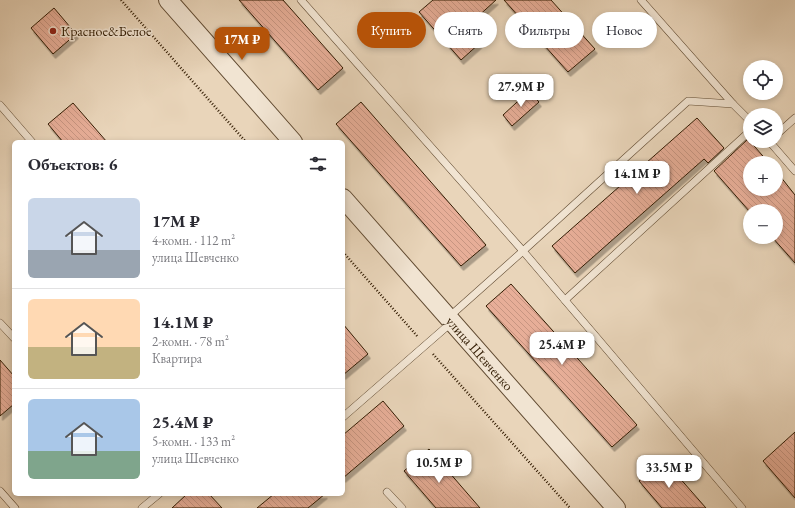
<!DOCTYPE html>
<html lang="ru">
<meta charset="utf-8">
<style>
:root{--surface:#fff;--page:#f2f2f3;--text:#2b2b33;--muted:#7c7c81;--line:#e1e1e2;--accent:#b45309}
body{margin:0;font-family:"EB Garamond",serif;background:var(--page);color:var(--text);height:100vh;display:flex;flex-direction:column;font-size:15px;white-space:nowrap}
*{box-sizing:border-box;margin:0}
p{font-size:13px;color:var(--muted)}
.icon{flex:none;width:22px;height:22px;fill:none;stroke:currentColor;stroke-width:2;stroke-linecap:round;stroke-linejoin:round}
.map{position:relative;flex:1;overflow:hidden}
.panel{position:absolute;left:12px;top:140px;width:333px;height:356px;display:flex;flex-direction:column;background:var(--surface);border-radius:6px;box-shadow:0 2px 6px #0003}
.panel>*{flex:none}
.banner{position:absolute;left:357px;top:12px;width:378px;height:36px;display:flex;gap:8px}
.fabs{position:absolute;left:743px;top:60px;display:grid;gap:8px}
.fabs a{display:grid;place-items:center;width:40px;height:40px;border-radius:50%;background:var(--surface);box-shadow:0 2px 6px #0003;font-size:20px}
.price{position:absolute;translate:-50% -34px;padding:0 9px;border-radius:8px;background:#fff;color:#222;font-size:13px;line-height:26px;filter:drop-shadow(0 1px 2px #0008)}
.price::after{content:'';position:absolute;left:50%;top:24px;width:12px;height:9px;margin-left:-6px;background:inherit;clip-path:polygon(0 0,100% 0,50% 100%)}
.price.active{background:var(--accent);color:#fff}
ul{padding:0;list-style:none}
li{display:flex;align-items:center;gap:12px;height:100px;padding:0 16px}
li+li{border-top:1px solid var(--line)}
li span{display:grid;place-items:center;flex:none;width:112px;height:80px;border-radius:6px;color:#555}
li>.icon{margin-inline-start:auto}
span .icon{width:48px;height:48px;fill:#fffc;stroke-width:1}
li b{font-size:17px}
h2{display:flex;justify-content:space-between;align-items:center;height:48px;padding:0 16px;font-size:17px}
.pill{padding:0 14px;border-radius:18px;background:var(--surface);box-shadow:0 2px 6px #0003;font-size:14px;line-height:36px}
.pill.active{background:var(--accent);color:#fff}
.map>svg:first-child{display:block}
.building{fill:url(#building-back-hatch);stroke:#321c03;filter:url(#shadow)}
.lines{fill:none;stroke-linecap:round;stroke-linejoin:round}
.service-casing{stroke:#604a31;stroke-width:8}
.tertiary-casing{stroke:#604a31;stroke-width:20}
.path{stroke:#321c03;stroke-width:2.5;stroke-dasharray:1 2;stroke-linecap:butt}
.service{stroke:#f1e4d2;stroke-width:7}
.tertiary{stroke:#f1e4d2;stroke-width:18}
.poi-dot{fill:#8f2418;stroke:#f1e4d2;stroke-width:1.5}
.labels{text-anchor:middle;stroke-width:3;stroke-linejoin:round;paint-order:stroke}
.poi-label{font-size:14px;fill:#321c03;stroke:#f1e4d2;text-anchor:start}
.street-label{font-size:14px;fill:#321c03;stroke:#f1e4d2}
</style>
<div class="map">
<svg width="795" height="508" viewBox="0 0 795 508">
<defs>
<pattern id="building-back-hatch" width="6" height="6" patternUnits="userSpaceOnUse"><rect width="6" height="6" fill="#e7ae98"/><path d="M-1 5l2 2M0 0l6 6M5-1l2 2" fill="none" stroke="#c79581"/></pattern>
<filter id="shadow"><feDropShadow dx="2.5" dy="4.5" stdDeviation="0" flood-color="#0004"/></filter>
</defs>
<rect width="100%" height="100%" fill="#e9d5ba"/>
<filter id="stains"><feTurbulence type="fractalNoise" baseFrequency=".005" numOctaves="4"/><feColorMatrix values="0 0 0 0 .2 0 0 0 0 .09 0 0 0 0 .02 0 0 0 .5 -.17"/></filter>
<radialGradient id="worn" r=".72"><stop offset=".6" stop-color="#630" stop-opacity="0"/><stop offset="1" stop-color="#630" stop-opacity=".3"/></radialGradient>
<g class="building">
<path d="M239 0H283L343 68 318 90Z"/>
<path d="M433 0H496L475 19 489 35 461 60 419 12Z"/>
<path d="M504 0H551L595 49 568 72Z"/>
<path d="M54 8 76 34 53 54 31 28Z"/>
<path d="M529 91 539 102 512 126 503 115Z"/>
<path d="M361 102 486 245 461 266 336 124Z"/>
<path d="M73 103 107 142H63L48 124Z"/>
<path d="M697 118 724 148 708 163 704 159 575 273 552 246Z"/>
<path d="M748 139 769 163H750V189H776V171L795 195V263L772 237H776V211L750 212 714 171Z"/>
<path d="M511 284 637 425 612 447 486 306Z"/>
<path d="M343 324 368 354 343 375Z"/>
<path d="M0 360 14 376V404L0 416Z"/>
<path d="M383 401 404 426 343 478V435Z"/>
<path d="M795 432V498L763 461Z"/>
<path d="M429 449 480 508H436L404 471Z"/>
<path d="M663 459 706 508H662L639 481Z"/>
<path d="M187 494H209L222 508H172Z"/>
<path d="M274 494H325L308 508H257Z"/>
</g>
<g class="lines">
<defs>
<g id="service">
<path d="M301 0 523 251 449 317"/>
<path d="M641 0 733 104"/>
<path d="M0 105 32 142"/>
<path d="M776 135 795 118"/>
<path d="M769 141 795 171"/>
<path d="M565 300 750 131"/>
<path d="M0 323 14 338"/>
<path d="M343 417 452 322"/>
<path d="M0 491 15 508"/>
<path d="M387 492 402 508"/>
<path d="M142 508 159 494"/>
<path d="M742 508 523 251 688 101 733 104 750 121"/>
</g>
<g id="tertiary">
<path d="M168 0 293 142"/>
<path id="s1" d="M343 198 616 508"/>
</g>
</defs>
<use href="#service" class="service-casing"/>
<use href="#tertiary" class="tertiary-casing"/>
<g class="path">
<path d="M121 0 246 142"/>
<path d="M343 252 418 337"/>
<path d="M433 354 570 508"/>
</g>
<use href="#service" class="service"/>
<use href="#tertiary" class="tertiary"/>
</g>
<circle class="poi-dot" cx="53" cy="31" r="4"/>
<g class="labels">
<g class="poi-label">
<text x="61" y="36">Красное&amp;Белое</text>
</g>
<g class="street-label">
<text dy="5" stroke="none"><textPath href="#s1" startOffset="207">улица Шевченко</textPath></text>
</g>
</g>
<rect width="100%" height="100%" filter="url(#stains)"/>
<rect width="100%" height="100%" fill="url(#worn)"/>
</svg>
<div class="fabs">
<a><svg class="icon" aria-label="locate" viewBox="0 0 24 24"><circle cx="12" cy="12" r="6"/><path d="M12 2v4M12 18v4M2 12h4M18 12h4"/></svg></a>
<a><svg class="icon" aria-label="layers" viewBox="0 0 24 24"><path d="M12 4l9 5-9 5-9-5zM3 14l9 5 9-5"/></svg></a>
<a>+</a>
<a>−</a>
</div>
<b class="price active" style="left:242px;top:61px">17M ₽</b>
<b class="price" style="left:521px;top:108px">27.9M ₽</b>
<b class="price" style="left:637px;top:195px">14.1M ₽</b>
<b class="price" style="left:562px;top:366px">25.4M ₽</b>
<b class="price" style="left:439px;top:484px">10.5M ₽</b>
<b class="price" style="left:669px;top:489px">33.5M ₽</b>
<div class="banner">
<a class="pill active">Купить</a>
<a class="pill">Снять</a>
<a class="pill">Фильтры</a>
<a class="pill">Новое</a>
</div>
<section class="panel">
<h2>Объектов: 6<svg class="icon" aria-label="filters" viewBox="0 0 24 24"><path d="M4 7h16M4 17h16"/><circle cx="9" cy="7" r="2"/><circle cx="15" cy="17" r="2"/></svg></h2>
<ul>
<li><span style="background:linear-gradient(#c9d6e8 65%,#9aa5b1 0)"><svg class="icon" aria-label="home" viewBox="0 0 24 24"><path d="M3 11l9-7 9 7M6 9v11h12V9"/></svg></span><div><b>17M ₽</b><p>4-комн. · 112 m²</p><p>улица Шевченко</p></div></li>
<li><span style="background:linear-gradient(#ffd9b3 60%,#c2b280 0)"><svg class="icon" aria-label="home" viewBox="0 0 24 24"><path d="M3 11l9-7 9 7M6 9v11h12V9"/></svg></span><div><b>14.1M ₽</b><p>2-комн. · 78 m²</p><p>Квартира</p></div></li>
<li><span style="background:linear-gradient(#a9c7e8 65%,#7fa58c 0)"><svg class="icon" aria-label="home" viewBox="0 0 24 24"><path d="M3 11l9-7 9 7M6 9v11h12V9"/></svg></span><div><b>25.4M ₽</b><p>5-комн. · 133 m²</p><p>улица Шевченко</p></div></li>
</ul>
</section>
</div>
